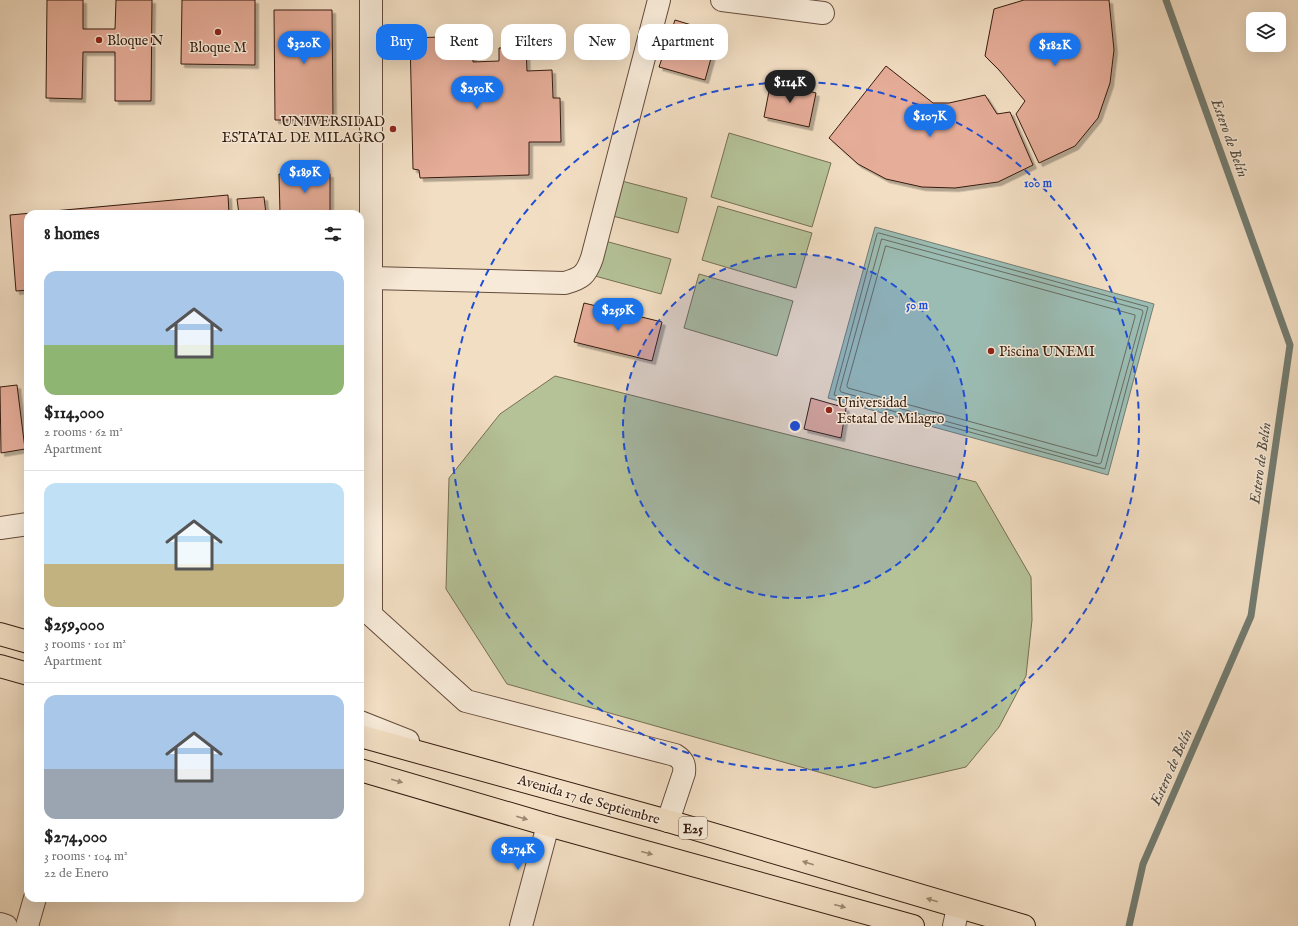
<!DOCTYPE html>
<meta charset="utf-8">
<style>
:root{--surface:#fff;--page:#f6f6f6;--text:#222;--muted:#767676;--line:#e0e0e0;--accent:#1a73e8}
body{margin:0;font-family:"IM FELL English",serif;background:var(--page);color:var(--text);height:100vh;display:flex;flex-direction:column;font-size:15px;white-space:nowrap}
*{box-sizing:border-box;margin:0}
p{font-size:13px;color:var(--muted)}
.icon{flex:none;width:22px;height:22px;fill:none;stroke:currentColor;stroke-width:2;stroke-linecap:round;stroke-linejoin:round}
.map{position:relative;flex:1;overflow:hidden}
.panel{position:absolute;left:24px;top:210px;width:340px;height:692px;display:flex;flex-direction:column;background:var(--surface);border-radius:12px;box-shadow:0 4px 16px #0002}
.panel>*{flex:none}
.banner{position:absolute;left:376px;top:24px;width:380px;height:36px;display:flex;gap:8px}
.controls{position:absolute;left:1246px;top:12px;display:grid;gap:8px}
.controls a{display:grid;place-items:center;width:40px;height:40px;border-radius:8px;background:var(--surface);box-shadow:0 4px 16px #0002;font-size:20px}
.price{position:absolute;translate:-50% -34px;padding:0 9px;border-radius:14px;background:var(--accent);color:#fff;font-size:13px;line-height:26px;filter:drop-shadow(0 1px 2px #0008)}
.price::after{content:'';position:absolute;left:50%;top:24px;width:12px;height:9px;margin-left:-6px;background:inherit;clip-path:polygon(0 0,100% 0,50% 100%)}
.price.selected{background:#222;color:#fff}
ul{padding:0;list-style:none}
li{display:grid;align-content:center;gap:8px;height:212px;padding:0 20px}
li+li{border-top:1px solid var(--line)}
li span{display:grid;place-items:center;height:124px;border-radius:12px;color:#555}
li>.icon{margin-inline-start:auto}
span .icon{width:72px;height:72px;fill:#fffc;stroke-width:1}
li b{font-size:17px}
h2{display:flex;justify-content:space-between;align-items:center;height:48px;padding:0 20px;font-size:17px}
.tag{padding:0 14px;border-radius:12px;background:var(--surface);box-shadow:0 4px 16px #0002;font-size:14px;line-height:36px}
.tag.selected{background:var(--accent);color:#fff}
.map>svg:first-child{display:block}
.green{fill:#b5c298;stroke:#766f54}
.water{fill:#9bbcb3;stroke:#737c71}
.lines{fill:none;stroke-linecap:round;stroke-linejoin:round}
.shore{stroke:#686c61;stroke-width:1}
.stream{stroke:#737c71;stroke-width:7}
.building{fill:#e6ad99;stroke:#361c0f;filter:url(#shadow)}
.minor-casing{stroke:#654c3c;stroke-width:24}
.major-casing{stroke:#361c0f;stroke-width:24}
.minor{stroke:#f7ead8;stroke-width:22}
.major{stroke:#f2dec3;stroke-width:22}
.oneway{fill:#9d8772}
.ring{fill:none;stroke:#1d4ed8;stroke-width:2;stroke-dasharray:7 5}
.poi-dot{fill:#8f2418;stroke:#f7ead8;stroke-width:1.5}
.labels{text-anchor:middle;stroke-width:3;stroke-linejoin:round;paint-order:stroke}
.shield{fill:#f7ead8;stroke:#705a4b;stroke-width:1}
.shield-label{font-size:13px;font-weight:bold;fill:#361c0f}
.poi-label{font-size:14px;fill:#361c0f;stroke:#f7ead8;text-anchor:start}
.street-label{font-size:14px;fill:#361c0f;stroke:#f7ead8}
.water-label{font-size:15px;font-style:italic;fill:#544c40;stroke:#f7ead8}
.centre{fill:#1d4ed8;stroke:#f7ead8;stroke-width:2}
.ring-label{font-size:12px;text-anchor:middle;font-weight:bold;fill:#1d4ed8;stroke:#f7ead8;stroke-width:3;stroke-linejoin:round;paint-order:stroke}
</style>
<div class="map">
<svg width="1298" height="926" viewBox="0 0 1298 926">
<defs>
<filter id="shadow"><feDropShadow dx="3.5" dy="3.5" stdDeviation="0" flood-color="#0004"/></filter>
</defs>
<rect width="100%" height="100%" fill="#f2dec3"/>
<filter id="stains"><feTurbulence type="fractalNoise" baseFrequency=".005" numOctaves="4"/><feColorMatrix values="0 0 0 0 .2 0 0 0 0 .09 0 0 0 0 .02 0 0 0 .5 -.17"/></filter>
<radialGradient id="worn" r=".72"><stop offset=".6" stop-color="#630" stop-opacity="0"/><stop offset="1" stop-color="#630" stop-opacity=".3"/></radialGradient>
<g class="green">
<path d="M729 133 831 163 812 227 711 197Z"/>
<path d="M618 180 687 198 678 233 609 215Z"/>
<path d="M718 206 812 233 796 288 702 260Z"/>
<path d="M605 241 671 259 661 294 595 276Z"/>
<path d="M699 274 793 301 777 356 684 328Z"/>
<path d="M555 376 976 482 1031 577 1032 620 1026 676 999 727 966 767 875 788 507 684 446 589 449 478 500 414Z"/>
</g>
<path class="water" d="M875 227 1154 304 1108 475 828 398Z"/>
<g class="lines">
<g class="shore">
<path d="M879 233 1148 307 1105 469 834 395 877 234Z"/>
<path d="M882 239 1142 310 1143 312 1101 463 1099 464 841 392 840 390Z"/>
<path d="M886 246 1135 315V317L1097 456H1095L848 388 847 386Z"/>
</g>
<path class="stream" d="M1129 926 1143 864 1251 616 1290 345 1166 0"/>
</g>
<g class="building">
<path d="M47 0H83V29H115L116 0H152L151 101H115V52H83L82 99 46 98Z"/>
<path d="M182 0H255V65L181 64Z"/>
<path d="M1024 0H1109L1114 50 1110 83 1098 118 1075 146 1039 163 1016 114 1025 101 999 70 985 56 994 9Z"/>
<path d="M274 10H332L333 120H275Z"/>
<path d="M675 20 718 33 705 80 659 67Z"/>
<path d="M473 36V62L499 61V48L526 47 527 71 552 70 553 98H560L561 142H529V175L420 178 419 170 413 169 410 38Z"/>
<path d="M886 66 933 103H949L985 95 997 114 1010 112 1033 165 998 182 955 188 922 187 886 179 858 164 829 138Z"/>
<path d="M771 81 816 93 809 127 764 117Z"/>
<path d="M279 174H330V214H280Z"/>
<path d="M228 195 229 214H28V290L16 291 10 215Z"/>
<path d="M264 197 266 214H239L237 199Z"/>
<path d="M584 303 662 322 652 361 574 342Z"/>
<path d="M17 385 25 449 1 453 0 387Z"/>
<path d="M811 398 846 408 841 438 804 429Z"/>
</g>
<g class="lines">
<defs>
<g id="minor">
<path d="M371 0V615L466 701 675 755C683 760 685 764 684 773L668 821"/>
<path d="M722 0 823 13"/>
<path d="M371 278 565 283C582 278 586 275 592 258L659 0"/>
<path d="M0 528 28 524"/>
<path d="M360 722 408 741"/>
<path d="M0 924 6 926"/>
<path d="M27 926 35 898"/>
<path d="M521 926 548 825"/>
<path d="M954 926 958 908"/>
</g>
<g id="major">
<path d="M0 634 28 642"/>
<path d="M0 666 28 674"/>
<path d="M360 736 668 821 1024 926"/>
<path d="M360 770 548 825 913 926"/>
</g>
</defs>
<use href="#minor" class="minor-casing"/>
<use href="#major" class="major-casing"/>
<use href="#minor" class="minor"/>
<use href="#major" class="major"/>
</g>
<defs><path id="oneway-solid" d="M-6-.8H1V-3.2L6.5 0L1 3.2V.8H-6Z"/></defs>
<g class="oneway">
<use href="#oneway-solid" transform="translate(397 781) rotate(16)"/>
<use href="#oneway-solid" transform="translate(522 818) rotate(16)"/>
<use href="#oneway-solid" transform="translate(647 853) rotate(15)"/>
<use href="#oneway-solid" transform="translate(808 863) rotate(-163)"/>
<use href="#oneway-solid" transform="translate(932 900) rotate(-163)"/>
<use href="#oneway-solid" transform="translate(840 906) rotate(15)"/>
</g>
<circle cx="795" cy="426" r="172" fill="#1d4ed8" fill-opacity=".12"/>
<g class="ring">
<circle cx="795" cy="426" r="172"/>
<circle cx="795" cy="426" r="344"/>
</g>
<g class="poi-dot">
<circle cx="218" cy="32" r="4"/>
<circle cx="99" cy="40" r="4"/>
<circle cx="393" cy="129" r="4"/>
<circle cx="991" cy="351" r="4"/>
<circle cx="829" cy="410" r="4"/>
</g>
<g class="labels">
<rect class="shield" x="679" y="817" width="28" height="22" rx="3"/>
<g class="shield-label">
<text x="693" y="833">E25</text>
</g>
<g class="poi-label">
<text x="107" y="45">Bloque N</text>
<text x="218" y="52" text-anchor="middle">Bloque M</text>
<text x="385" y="126" text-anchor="end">UNIVERSIDAD<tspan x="385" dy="16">ESTATAL DE MILAGRO</tspan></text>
<text x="999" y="356">Piscina UNEMI</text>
<text x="837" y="407">Universidad<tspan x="837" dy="16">Estatal de Milagro</tspan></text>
</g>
<g class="street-label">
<text transform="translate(589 799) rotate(16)" y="5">Avenida 17 de Septiembre</text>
</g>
<g class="water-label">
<text transform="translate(1230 138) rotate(70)" y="5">Estero de Belín</text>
<text transform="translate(1260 463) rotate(-82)" y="5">Estero de Belín</text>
<text transform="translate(1171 767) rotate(-66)" y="5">Estero de Belín</text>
</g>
</g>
<circle cx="795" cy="426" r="6" class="centre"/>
<g class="ring-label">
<text x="1038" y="187">100 m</text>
<text x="917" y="309">50 m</text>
</g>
<rect width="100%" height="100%" filter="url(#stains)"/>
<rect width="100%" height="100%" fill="url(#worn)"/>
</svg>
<div class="controls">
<a><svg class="icon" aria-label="layers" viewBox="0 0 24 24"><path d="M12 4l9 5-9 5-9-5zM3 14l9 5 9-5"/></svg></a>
</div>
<b class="price" style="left:304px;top:65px">$320K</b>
<b class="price" style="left:1055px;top:67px">$182K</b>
<b class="price selected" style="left:790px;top:104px">$114K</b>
<b class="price" style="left:477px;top:110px">$250K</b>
<b class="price" style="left:930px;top:138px">$107K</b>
<b class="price" style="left:305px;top:194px">$189K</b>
<b class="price" style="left:618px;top:332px">$259K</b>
<b class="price" style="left:518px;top:871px">$274K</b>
<div class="banner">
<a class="tag selected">Buy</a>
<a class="tag">Rent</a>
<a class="tag">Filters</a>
<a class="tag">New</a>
<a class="tag">Apartment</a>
</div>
<section class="panel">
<h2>8 homes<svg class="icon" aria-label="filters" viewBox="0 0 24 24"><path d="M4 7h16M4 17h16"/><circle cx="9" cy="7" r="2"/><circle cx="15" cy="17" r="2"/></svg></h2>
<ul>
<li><span style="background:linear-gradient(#a9c7e8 60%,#8fb573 0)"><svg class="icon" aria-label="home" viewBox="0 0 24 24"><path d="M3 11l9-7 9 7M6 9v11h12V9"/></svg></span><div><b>$114,000</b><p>2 rooms · 62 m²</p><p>Apartment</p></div></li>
<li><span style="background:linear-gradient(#bfe0f5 65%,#c2b280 0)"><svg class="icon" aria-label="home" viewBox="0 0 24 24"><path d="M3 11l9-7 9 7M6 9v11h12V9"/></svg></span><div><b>$259,000</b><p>3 rooms · 101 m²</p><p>Apartment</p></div></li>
<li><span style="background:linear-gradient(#a9c7e8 60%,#9aa5b1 0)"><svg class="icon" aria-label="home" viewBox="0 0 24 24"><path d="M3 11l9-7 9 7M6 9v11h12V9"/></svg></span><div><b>$274,000</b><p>3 rooms · 104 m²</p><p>22 de Enero</p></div></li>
</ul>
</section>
</div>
